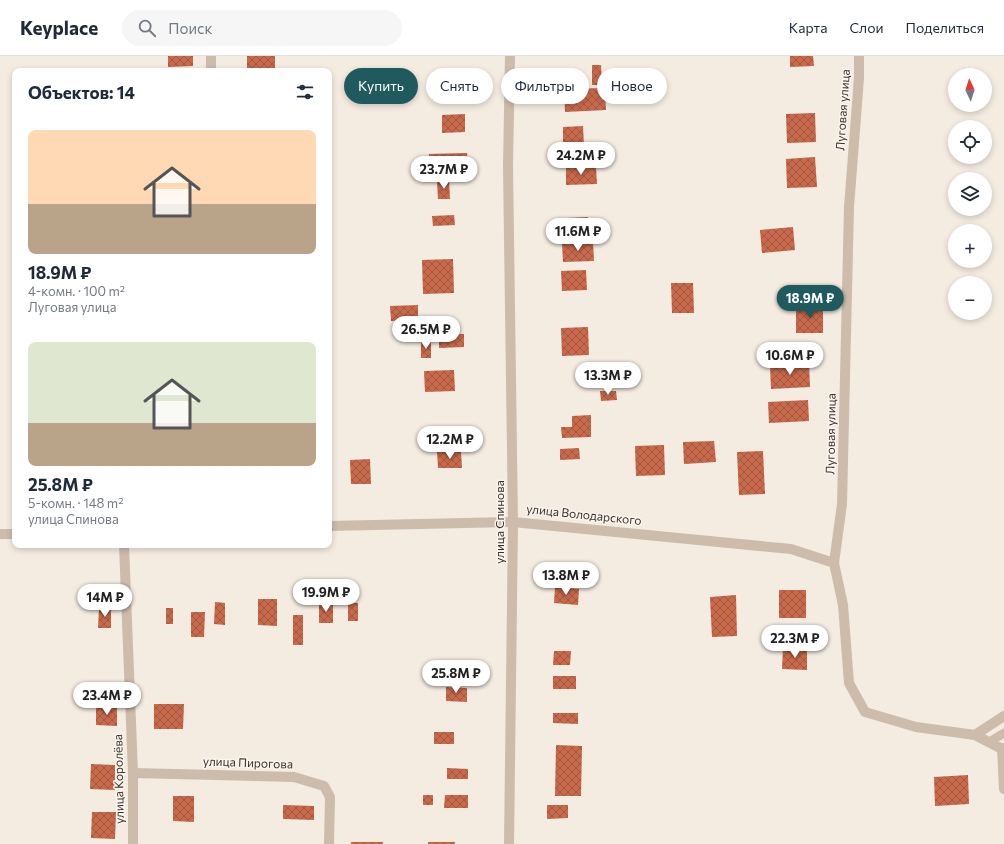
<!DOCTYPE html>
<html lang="ru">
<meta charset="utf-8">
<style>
:root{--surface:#fff;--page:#f6f6f7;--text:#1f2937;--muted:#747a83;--line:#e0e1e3;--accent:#1f5a5e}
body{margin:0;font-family:Commissioner,sans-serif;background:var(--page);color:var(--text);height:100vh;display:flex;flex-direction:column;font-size:15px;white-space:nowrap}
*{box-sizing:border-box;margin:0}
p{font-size:13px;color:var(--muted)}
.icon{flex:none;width:22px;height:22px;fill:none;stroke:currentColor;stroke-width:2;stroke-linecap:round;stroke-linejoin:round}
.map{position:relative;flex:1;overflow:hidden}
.details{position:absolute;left:12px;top:12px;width:320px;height:480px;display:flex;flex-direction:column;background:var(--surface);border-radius:8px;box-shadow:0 2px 6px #0003}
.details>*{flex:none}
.banner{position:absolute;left:344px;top:12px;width:380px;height:36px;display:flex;gap:8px}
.needle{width:26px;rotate:356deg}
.fabs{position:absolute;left:948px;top:12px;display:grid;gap:8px}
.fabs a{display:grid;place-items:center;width:44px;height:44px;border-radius:50%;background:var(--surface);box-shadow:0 2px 6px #0003;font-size:20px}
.price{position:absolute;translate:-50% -34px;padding:0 9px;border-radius:14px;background:#fff;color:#222;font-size:13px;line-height:26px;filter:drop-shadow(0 1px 2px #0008)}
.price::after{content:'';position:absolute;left:50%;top:24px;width:12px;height:9px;margin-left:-6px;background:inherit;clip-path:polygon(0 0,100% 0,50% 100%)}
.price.current{background:var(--accent);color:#fff}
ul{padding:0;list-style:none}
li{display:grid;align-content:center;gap:8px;height:212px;padding:0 16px}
li span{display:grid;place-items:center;height:124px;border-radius:8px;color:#555}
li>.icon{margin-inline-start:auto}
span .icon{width:72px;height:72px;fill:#fffc;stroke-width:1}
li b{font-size:17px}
h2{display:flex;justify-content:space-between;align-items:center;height:48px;padding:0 16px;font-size:17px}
.tag{padding:0 14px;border-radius:18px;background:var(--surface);box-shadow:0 2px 6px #0003;font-size:14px;line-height:36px}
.tag.current{background:var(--accent);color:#fff}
header{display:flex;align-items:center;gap:24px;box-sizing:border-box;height:56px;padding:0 20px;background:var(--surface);border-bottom:1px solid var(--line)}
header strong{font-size:19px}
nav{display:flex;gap:22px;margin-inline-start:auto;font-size:14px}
.search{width:280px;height:36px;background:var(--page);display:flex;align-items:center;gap:10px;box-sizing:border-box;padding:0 14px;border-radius:22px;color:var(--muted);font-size:15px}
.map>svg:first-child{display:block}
.building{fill:url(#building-cross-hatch)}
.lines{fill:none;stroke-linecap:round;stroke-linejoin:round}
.service{stroke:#cdbbac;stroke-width:9}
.minor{stroke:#cdbbac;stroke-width:10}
.labels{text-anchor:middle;stroke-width:3;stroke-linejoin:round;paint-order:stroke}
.street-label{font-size:12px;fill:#3b302b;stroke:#fbf5ee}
</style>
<header>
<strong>Keyplace</strong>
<div class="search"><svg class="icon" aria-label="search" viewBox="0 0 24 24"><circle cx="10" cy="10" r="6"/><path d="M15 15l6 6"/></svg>Поиск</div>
<nav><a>Карта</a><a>Слои</a><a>Поделиться</a></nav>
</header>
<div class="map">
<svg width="1004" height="788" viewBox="0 0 1004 788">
<defs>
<pattern id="building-cross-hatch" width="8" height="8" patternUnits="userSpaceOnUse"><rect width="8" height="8" fill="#c8694b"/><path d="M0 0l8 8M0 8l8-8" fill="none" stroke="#a4573f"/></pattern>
</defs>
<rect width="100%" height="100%" fill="#f4ebe1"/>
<g class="building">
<path d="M168 0H193V10L168 11Z"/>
<rect x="247" y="0" width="28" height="15"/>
<path d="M790 0H813L814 10 790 11Z"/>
<path d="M592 9H601L602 29H592Z"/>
<path d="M461 26 462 44H432V27Z"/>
<path d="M605 32 606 54 565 56 564 33Z"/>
<path d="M815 57 816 86 787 87 786 58Z"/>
<path d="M465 58V76L442 77V59Z"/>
<path d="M583 70 584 89 563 90V71Z"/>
<path d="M467 97 468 108 429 109V98Z"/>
<path d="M815 101 817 131 787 132 786 103Z"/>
<path d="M596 111 597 128 566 129V112Z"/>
<path d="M449 125 450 143H438L437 126Z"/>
<path d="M454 159 455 169 433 170 432 160Z"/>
<path d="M588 161V174L566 175V162Z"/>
<path d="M793 171 795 194 762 197 760 174Z"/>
<path d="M593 186 594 205 563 206 562 187Z"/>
<path d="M453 203 454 237 423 238 422 204Z"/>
<path d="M586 214 587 234 562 235 561 215Z"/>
<path d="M671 227H693L694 257H672Z"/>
<path d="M418 249V264L391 265 390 250Z"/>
<path d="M823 249V277H796V250Z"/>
<path d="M588 271 589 299 562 300 561 272Z"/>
<path d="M439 278H464V291L439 292Z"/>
<rect x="421" y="285" width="10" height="17"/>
<path d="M809 307 810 331 771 333 770 309Z"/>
<path d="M454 314 455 335 425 336 424 315Z"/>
<path d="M600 335H616L617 344 601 345Z"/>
<path d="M808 344 809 365 769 367 768 346Z"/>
<path d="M591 359V381L562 382 561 371H572V360Z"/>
<path d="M714 385 716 406 684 408 683 386Z"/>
<path d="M664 389 665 419 636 420 635 390Z"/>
<path d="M579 392 580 403 560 404V393Z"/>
<path d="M763 395 765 438 739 439 737 396Z"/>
<path d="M437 396H461L462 412H438Z"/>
<path d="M370 403 371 428H351L350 404Z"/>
<path d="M555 531 579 533 578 549 554 547Z"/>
<rect x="779" y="534" width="27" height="28"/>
<path d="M736 539 737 580 712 581 710 541Z"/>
<path d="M258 543H277V570L258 569Z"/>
<path d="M215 546 225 547V569L214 568Z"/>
<rect x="319" y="547" width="14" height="20"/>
<rect x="348" y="547" width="10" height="18"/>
<path d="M99 552H111V572H98Z"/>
<rect x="166" y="552" width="7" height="16"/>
<path d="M191 556H205L204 581H191Z"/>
<rect x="293" y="559" width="10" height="30"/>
<path d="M783 592 807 593V614L782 613Z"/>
<path d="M554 595H571L570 609H553Z"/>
<rect x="553" y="620" width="23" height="13"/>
<path d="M446 631 467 632V646L446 645Z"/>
<path d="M154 648H184L183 673H154Z"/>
<path d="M96 650H117V670L96 669Z"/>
<path d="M553 657H578V668L553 667Z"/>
<rect x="434" y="676" width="20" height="12"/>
<path d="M556 689 582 690 581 740H555Z"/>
<path d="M91 708 115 709V734L90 733Z"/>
<path d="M447 712 468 713V723H447Z"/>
<path d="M968 719 969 748 935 750 934 721Z"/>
<rect x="423" y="739" width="10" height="10"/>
<path d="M445 739H468V752H444Z"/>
<path d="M173 740H194V766L173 765Z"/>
<path d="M283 749 314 750V764L283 763Z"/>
<path d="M547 749H568V762L547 763Z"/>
<path d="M92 756H116L115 783 91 782Z"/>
<rect x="351" y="786" width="32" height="2"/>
<rect x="428" y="786" width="27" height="2"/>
</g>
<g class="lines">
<path class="service" d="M989 686 1004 677"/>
<g class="minor">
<path d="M211 0V15"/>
<path d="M859 0V22L849 151 842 448 834 507 843 549 849 627 865 656 916 671 975 679 1004 694"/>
<path d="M329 470 513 466 791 493 834 507"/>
<path d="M0 478H15"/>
<path d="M124 489 133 717V788"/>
<path d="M975 679 1004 660"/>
<path d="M1002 692 1004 733"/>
<path d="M133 717 294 721 324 730 330 741 329 788"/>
<path d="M509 788 513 466 508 110 510 0"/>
</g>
</g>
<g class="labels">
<g class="street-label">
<text transform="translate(843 54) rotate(-86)" y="4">Луговая улица</text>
<text transform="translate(831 378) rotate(-89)" y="4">Луговая улица</text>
<text transform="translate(584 459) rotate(6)" y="4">улица Володарского</text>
<text transform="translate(500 466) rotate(-90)" y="4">улица Спинова</text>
<text transform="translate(248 707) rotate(2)" y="4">улица Пирогова</text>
<text transform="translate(119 723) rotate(-91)" y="4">улица Королёва</text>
</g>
</g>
</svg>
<div class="fabs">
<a><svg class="needle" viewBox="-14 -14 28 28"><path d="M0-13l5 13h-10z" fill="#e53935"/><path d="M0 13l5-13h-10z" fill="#747a83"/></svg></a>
<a><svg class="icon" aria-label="locate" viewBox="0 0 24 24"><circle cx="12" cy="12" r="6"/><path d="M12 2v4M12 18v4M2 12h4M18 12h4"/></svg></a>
<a><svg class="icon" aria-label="layers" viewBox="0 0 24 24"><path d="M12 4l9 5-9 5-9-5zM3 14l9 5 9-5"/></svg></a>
<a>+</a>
<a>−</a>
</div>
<b class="price" style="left:581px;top:120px">24.2M ₽</b>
<b class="price" style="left:444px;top:134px">23.7M ₽</b>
<b class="price" style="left:578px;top:196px">11.6M ₽</b>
<b class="price current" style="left:810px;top:263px">18.9M ₽</b>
<b class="price" style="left:426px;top:294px">26.5M ₽</b>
<b class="price" style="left:790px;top:320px">10.6M ₽</b>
<b class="price" style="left:608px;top:340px">13.3M ₽</b>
<b class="price" style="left:450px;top:404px">12.2M ₽</b>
<b class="price" style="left:566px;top:540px">13.8M ₽</b>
<b class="price" style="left:326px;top:557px">19.9M ₽</b>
<b class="price" style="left:105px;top:562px">14M ₽</b>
<b class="price" style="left:795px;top:603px">22.3M ₽</b>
<b class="price" style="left:456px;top:638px">25.8M ₽</b>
<b class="price" style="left:107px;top:660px">23.4M ₽</b>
<div class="banner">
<a class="tag current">Купить</a>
<a class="tag">Снять</a>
<a class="tag">Фильтры</a>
<a class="tag">Новое</a>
</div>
<section class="details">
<h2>Объектов: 14<svg class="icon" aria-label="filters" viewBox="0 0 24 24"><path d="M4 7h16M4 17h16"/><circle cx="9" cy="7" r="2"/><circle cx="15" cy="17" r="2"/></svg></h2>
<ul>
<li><span style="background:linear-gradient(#ffd9b3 60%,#b9a48a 0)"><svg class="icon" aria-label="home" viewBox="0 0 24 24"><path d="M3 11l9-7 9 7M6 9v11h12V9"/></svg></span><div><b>18.9M ₽</b><p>4-комн. · 100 m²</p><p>Луговая улица</p></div></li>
<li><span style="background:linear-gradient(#dfe7d0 65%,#b9a48a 0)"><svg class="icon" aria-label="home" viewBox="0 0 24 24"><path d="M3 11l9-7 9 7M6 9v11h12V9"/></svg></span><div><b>25.8M ₽</b><p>5-комн. · 148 m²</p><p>улица Спинова</p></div></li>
</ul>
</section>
</div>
